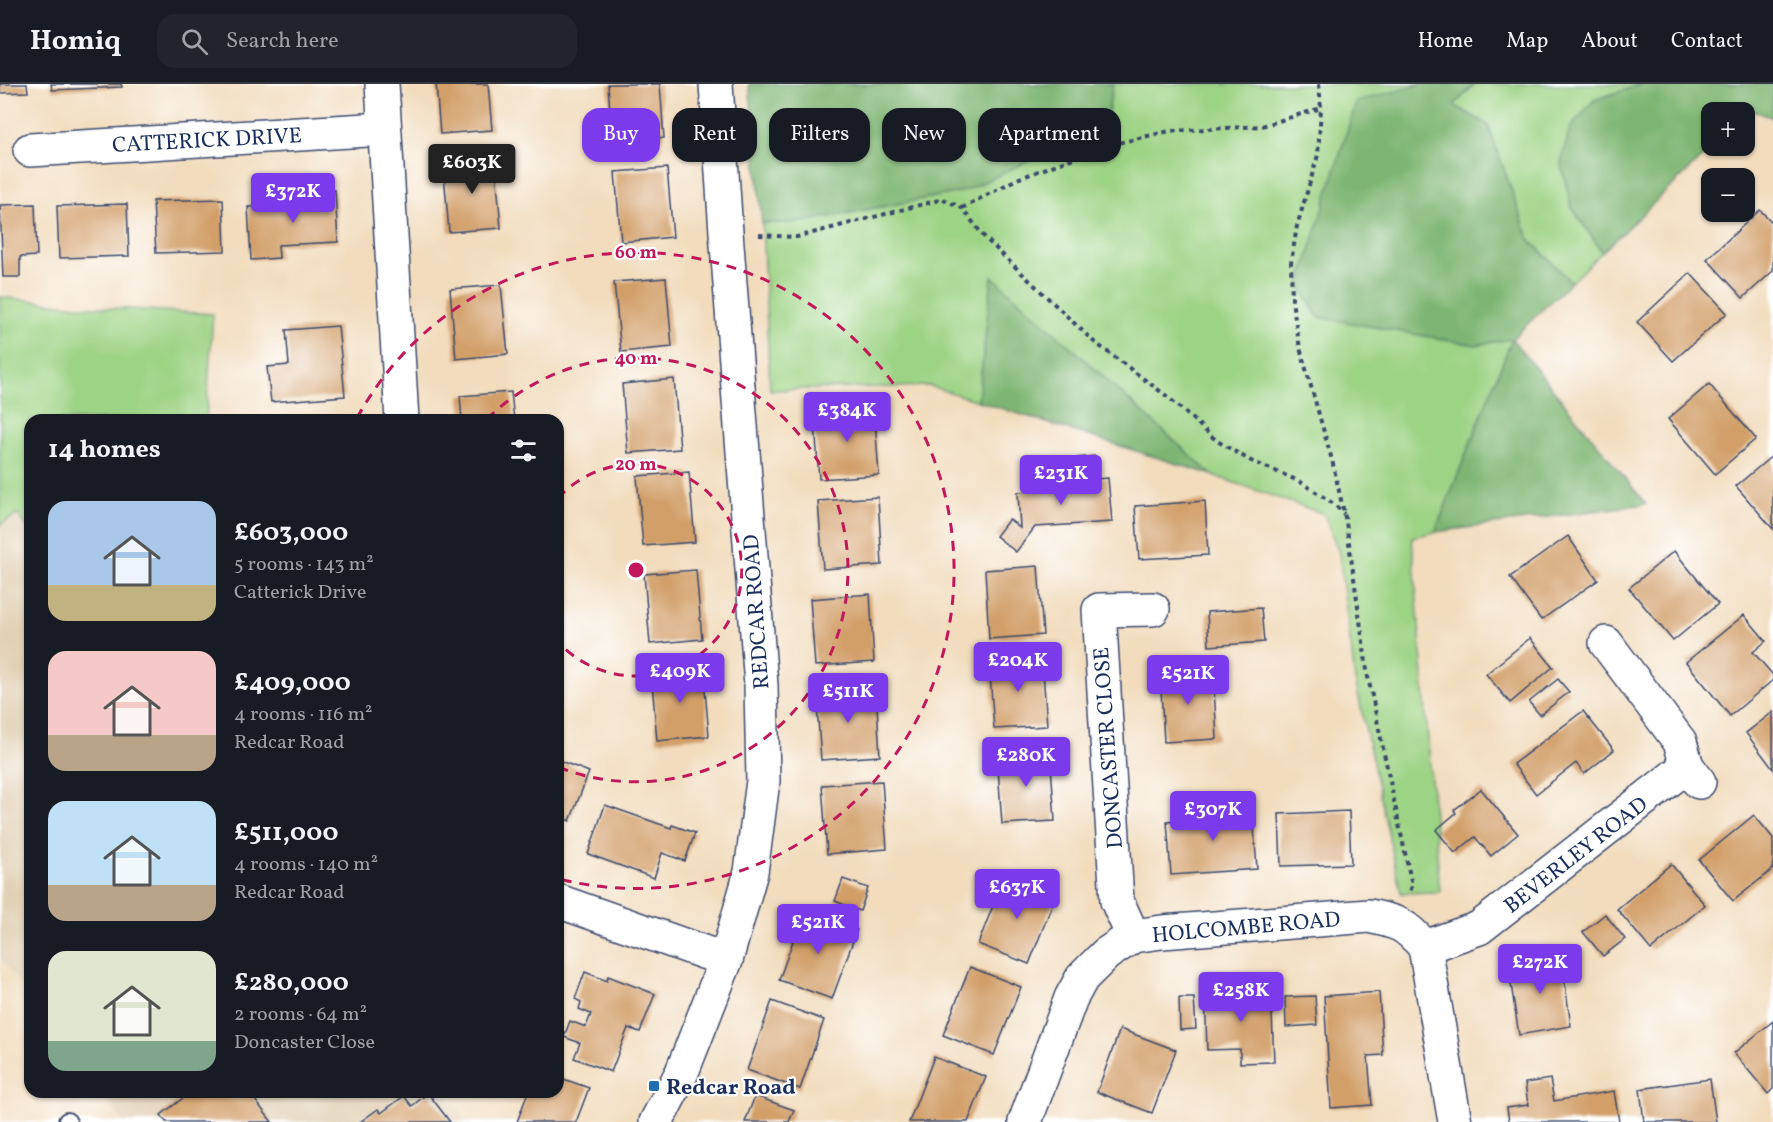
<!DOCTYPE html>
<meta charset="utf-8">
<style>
:root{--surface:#171b24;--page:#20242c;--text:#f1f3f6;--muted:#9ea1a6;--line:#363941;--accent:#7c3aed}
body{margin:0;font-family:Vollkorn,serif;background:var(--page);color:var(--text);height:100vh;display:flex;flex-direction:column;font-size:22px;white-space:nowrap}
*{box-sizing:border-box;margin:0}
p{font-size:20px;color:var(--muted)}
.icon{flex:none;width:33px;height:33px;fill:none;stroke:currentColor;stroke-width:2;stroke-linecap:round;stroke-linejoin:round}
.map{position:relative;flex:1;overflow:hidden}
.panel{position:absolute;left:24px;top:330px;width:540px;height:684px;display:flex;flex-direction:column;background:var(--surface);border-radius:18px;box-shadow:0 2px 4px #0004}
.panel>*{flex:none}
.banner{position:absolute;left:582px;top:24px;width:570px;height:54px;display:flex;gap:12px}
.tools{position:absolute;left:1701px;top:18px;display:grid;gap:12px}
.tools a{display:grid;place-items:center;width:54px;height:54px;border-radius:12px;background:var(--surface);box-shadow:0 2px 4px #0004;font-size:30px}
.price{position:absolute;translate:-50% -51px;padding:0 14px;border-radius:6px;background:var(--accent);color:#fff;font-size:20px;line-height:39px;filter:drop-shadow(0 2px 3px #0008)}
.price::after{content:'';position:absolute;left:50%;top:36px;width:18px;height:14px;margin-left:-9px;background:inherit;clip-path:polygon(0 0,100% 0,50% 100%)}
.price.selected{background:#222;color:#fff}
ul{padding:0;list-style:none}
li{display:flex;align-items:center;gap:18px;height:150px;padding:0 24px}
li span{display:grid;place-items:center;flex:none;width:168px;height:120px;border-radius:18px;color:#555}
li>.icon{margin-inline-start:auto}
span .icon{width:72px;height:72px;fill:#fffc;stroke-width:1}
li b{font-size:26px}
h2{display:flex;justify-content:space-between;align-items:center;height:72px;padding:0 24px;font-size:26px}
.pill{padding:0 21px;border-radius:18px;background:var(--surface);box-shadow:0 2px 4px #0004;font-size:21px;line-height:54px}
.pill.selected{background:var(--accent);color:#fff}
header{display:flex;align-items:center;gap:36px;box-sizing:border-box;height:84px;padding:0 30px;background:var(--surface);border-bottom:2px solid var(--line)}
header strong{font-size:28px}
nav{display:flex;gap:33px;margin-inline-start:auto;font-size:21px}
.search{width:420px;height:54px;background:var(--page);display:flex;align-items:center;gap:15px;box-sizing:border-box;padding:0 21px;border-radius:18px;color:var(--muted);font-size:22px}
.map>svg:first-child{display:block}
.built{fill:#e2d1b6}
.green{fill:#9dd384;stroke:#5c8171;stroke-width:1.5}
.forest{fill:#7eb572;stroke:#4c7268;stroke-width:1.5}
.building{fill:#d29f69}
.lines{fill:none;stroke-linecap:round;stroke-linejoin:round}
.lane-casing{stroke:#3b496c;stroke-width:20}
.street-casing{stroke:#3b496c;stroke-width:36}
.path{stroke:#3b496c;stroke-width:4;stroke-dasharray:4.5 4.5;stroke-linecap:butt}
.lane{stroke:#fff;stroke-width:16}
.street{stroke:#fff;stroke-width:33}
.ring{fill:none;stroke:#c2185b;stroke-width:3;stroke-dasharray:10 8}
.poi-dot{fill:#1f6fb2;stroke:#fff;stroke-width:2}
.labels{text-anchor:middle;stroke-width:4.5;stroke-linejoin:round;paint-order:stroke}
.street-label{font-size:22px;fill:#1b2f5e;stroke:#fff}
.poi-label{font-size:22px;font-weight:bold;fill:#1b2f5e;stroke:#fff;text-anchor:start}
.centre{fill:#c2185b;stroke:#fff;stroke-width:3}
.ring-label{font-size:18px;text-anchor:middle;font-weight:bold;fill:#c2185b;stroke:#fff;stroke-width:4.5;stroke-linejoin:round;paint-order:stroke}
</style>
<header>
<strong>Homiq</strong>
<div class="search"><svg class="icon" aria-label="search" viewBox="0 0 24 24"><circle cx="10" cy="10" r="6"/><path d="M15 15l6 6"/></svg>Search here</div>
<nav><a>Home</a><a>Map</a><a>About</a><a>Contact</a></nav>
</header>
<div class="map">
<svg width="1773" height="1038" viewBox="0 0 1773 1038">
<rect width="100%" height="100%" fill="#fff"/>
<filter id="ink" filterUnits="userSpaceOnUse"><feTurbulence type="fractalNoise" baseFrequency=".0167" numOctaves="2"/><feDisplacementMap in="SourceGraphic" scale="12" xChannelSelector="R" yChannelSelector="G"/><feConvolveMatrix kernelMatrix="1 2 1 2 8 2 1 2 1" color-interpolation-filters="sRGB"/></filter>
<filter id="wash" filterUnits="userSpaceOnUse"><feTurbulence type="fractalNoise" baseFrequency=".008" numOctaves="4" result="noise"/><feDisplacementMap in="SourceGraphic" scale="24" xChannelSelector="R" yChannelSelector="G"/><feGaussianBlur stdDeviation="1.35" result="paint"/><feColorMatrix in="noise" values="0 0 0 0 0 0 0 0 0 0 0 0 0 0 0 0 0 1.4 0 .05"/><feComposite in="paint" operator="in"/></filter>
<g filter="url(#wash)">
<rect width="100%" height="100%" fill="#f2dcbd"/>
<g class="built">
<path d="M18 430 30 447V914L0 874V441Z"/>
<path d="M100 1008H445L468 1038H123Z"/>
</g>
<g class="green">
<path d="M1113 0H1422L1420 1 1475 261 1512 255 1435 448 1412 453 1440 808 1401 809 1355 596 1339 469 1324 430 1212 391 992 193 978 317 930 302 770 306 762 139H796L965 107 1106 40Z"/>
<path d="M1475 0H1643L1594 16 1561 78 1571 122 1602 168 1571 198 1529 155 1488 41 1454 21Z"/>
<path d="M0 213 77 222 213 230 206 336H30V447L18 430 0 441Z"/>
</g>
<g class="forest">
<path d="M749 0H1113L1106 40 965 107 796 139H762Z"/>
<path d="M1422 0H1475L1454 21 1488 41 1529 155 1571 198 1512 255 1646 420 1435 448 1512 255 1475 261 1318 233 1299 202 1356 18Z"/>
<path d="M1643 0H1773V34L1752 26 1745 32 1744 28H1712V62H1714L1602 168 1571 122 1561 78 1570 44 1594 16Z"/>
<path d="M992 192 1212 391 978 317Z"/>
</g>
<g id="blocks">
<g class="building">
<path d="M0 0H27L28 8 0 9Z"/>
<path d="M51 0H121L122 3 52 6Z"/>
<path d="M436 0H488L492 46 440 50Z"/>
<path d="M608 0H660L664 54 612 58Z"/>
<path d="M495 74 501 144 449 148 443 78Z"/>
<path d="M667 84 673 153 621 158 615 88Z"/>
<path d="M335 106 338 158 278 161 279 174 251 176 248 123 297 121V108Z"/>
<path d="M223 115 225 167 156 169 153 117Z"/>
<path d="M35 120 37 172 20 173V193H3L0 121Z"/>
<path d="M127 120 129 172 59 174 57 122Z"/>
<path d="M1760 126 1773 139V187L1743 214 1707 175Z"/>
<path d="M1690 189 1727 229 1673 277 1637 238Z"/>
<path d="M666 194 672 263 621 268 614 198Z"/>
<path d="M501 201 508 270 456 275 450 205Z"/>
<path d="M338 242 345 312 271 318 267 283 289 281 286 246Z"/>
<path d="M674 295 680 365 628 369 622 300Z"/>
<path d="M1709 300 1756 355 1715 390 1668 335Z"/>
<path d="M511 308 514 336H462L460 312Z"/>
<path d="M874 322 879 391 819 395 814 327Z"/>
<path d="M1773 371V445L1736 402Z"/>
<path d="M1095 372 1096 395 1108 394 1112 438 1035 443 1016 468 996 452 1009 435 1020 444 1018 408 1079 404 1077 374Z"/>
<path d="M689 388 695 458 643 462 637 392Z"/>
<path d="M878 413 882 481 823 485 818 417Z"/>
<path d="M1205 417 1208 471 1139 475 1135 422Z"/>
<path d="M1568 452 1598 496 1541 536 1510 493Z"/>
<path d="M1674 467 1718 520 1673 557 1629 504Z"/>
<path d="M1038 482 1043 551 989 555 985 486Z"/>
<path d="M696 486 702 555 650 560 644 490Z"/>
<path d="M870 510 874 578 815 582 810 515Z"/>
<path d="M1261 524 1264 558 1209 562 1207 528Z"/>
<path d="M1744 531 1766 557 1753 568 1773 591V596L1730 632 1686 578Z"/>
<path d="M1530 554 1553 583 1510 619 1486 590Z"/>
<path d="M1042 573 1047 642 994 645 989 577Z"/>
<path d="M703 582 709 652 657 657 651 587Z"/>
<path d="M1213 586 1217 655 1164 658 1160 589Z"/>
<path d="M1558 595 1569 608 1540 631 1529 618Z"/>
<path d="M876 604 880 672 821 676 816 608Z"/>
<path d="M1583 627 1614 666 1584 690 1576 679 1536 710 1513 680Z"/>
<path d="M1773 628V685L1746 649Z"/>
<path d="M1050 667 1055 737 1002 740 997 671Z"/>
<path d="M558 676 589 688 570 737 558 732Z"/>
<path d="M882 697 887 765 827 770 822 701Z"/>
<path d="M1481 705 1518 750 1491 772 1475 753 1455 769 1436 746 1456 729 1454 726Z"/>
<path d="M1227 714 1228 731 1253 729 1257 785 1171 791 1167 737 1205 734 1204 715Z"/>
<path d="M605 721 671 744 672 741 695 749 685 777 662 769 654 794 588 770Z"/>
<path d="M1349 727 1351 780 1281 782 1279 730Z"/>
<path d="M1754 731 1773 754V785L1733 817 1699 776Z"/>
<path d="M1671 780 1705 821 1651 866 1617 825Z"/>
<path d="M1005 791 1056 811 1029 880 978 860Z"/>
<path d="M843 795 868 804 860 827 835 817Z"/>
<path d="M804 826 857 846 832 915 779 896Z"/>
<path d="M1605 830 1625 855 1603 872 1583 848Z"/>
<path d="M1561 872 1571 942 1519 951 1508 881Z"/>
<path d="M970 883 1021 903 994 971 943 951Z"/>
<path d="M585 888 607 897 608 892 655 910 640 948 628 944 611 988 574 974 580 959 564 953 570 937 586 943 591 930 579 925 581 918 575 915Z"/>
<path d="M1271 905 1274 978 1240 979V965L1207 966 1205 907Z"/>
<path d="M1379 908 1383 971 1368 972 1372 1021 1331 1024 1324 912Z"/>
<path d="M1315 912 1317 941 1286 943 1285 913Z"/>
<path d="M1179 914H1194L1196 945 1180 946Z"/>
<path d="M772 917 824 936 800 1005 747 986Z"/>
<path d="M1773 937V1005L1768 1010 1734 969Z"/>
<path d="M1120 945 1176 966 1152 1029 1097 1008Z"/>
<path d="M934 973 986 993 968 1038H909Z"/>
<path d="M558 993 589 1004 576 1038H517L528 1008H558Z"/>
<path d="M1550 995 1554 1017 1614 1007 1619 1038H1509L1507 1024 1528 1021 1525 999Z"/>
<path d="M1710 995 1716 1038H1644L1640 1005Z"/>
<path d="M182 1008H249L272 1038H166L161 1031 183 1014 179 1010Z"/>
<path d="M428 1009 450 1038H360L378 1025 381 1029 404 1012 412 1022Z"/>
<path d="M755 1012 794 1026 789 1038H745Z"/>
</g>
</g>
</g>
<g filter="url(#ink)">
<use href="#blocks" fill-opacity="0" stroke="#3b496c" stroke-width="1.5"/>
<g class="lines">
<defs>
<path id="lane" d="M67 1037 68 1038"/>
<g id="street">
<path d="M382 0 402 336"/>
<path d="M30 66 384 45"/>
<path d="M1606 559 1680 658 1687 682 1699 698"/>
<path d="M558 817 726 876"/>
<path d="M1133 852 1117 817 1099 526 1153 525"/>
<path d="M1425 863 1479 844 1687 682"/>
<path d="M1425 863 1455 1038"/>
<path d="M656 1038 682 988 726 876 751 788 763 697 761 601 726 148 716 0"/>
<path d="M1025 1038 1071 914 1082 894 1106 870 1133 852 1162 848 1369 832C1398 838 1405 840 1425 863"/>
</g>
</defs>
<use href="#lane" class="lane-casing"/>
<use href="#street" class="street-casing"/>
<g class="path">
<path d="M1319 0 1321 24 1318 71 1297 142 1291 179 1292 217 1300 264 1332 376 1346 438 1368 593 1412 802 1410 808"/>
<path d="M962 124 1017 95 1109 61 1170 47 1262 42 1321 24"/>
<path d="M759 151 797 153 943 115 962 124 985 154 1093 257 1168 313 1217 357 1251 377 1299 397 1334 420 1344 430"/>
</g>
<use href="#lane" class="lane"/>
<use href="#street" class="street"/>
</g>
</g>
<g class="ring">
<path d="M558 414A106 106 0 1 1 558 558"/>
<path d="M487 335A212 212 0 1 1 558 683"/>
<path d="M357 334A318 318 0 1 1 559 795"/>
</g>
<rect class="poi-dot" x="648" y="996" width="12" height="12" rx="3"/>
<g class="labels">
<g class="street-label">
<text transform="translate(207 55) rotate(-3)" y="8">CATTERICK DRIVE</text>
<text transform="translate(755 528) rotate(-94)" y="8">REDCAR ROAD</text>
<text transform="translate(1107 664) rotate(-94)" y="8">DONCASTER CLOSE</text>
<text transform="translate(1575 770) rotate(-38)" y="8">BEVERLEY ROAD</text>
<text transform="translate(1246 842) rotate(-5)" y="8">HOLCOMBE ROAD</text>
</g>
<g class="poi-label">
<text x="666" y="1010">Redcar Road</text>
</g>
</g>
<circle cx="636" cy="486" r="9" class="centre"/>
<g class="ring-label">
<text x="636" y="174">60 m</text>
<text x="636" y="280">40 m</text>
<text x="636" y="386">20 m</text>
</g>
</svg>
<div class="tools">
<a>+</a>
<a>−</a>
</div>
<b class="price selected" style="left:472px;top:111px">£603K</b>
<b class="price" style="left:293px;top:140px">£372K</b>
<b class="price" style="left:847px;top:359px">£384K</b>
<b class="price" style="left:1061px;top:422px">£231K</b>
<b class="price" style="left:1018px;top:609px">£204K</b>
<b class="price" style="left:680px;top:620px">£409K</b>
<b class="price" style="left:1188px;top:622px">£521K</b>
<b class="price" style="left:848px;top:640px">£511K</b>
<b class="price" style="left:1026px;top:704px">£280K</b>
<b class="price" style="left:1213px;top:758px">£307K</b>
<b class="price" style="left:1017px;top:836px">£637K</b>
<b class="price" style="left:818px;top:871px">£521K</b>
<b class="price" style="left:1540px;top:911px">£272K</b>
<b class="price" style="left:1241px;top:939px">£258K</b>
<div class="banner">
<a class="pill selected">Buy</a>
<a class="pill">Rent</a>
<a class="pill">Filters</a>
<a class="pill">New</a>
<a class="pill">Apartment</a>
</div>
<section class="panel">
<h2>14 homes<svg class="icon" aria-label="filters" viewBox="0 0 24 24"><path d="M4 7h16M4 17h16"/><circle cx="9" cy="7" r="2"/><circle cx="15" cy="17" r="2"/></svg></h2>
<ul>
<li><span style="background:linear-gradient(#a9c7e8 70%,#c2b280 0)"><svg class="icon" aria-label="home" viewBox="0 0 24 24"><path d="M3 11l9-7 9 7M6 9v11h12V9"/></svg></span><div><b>£603,000</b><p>5 rooms · 143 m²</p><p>Catterick Drive</p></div></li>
<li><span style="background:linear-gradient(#f6c9c9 70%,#b9a48a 0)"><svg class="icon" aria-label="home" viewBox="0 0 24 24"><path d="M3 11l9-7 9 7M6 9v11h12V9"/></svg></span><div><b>£409,000</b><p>4 rooms · 116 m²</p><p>Redcar Road</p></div></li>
<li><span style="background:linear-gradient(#bfe0f5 70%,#b9a48a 0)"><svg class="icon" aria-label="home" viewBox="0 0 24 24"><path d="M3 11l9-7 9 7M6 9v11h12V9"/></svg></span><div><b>£511,000</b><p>4 rooms · 140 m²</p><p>Redcar Road</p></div></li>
<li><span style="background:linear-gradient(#dfe7d0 75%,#7fa58c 0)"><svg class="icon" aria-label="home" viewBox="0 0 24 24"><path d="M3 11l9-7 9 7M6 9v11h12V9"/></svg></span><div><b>£280,000</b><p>2 rooms · 64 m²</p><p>Doncaster Close</p></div></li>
</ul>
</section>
</div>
